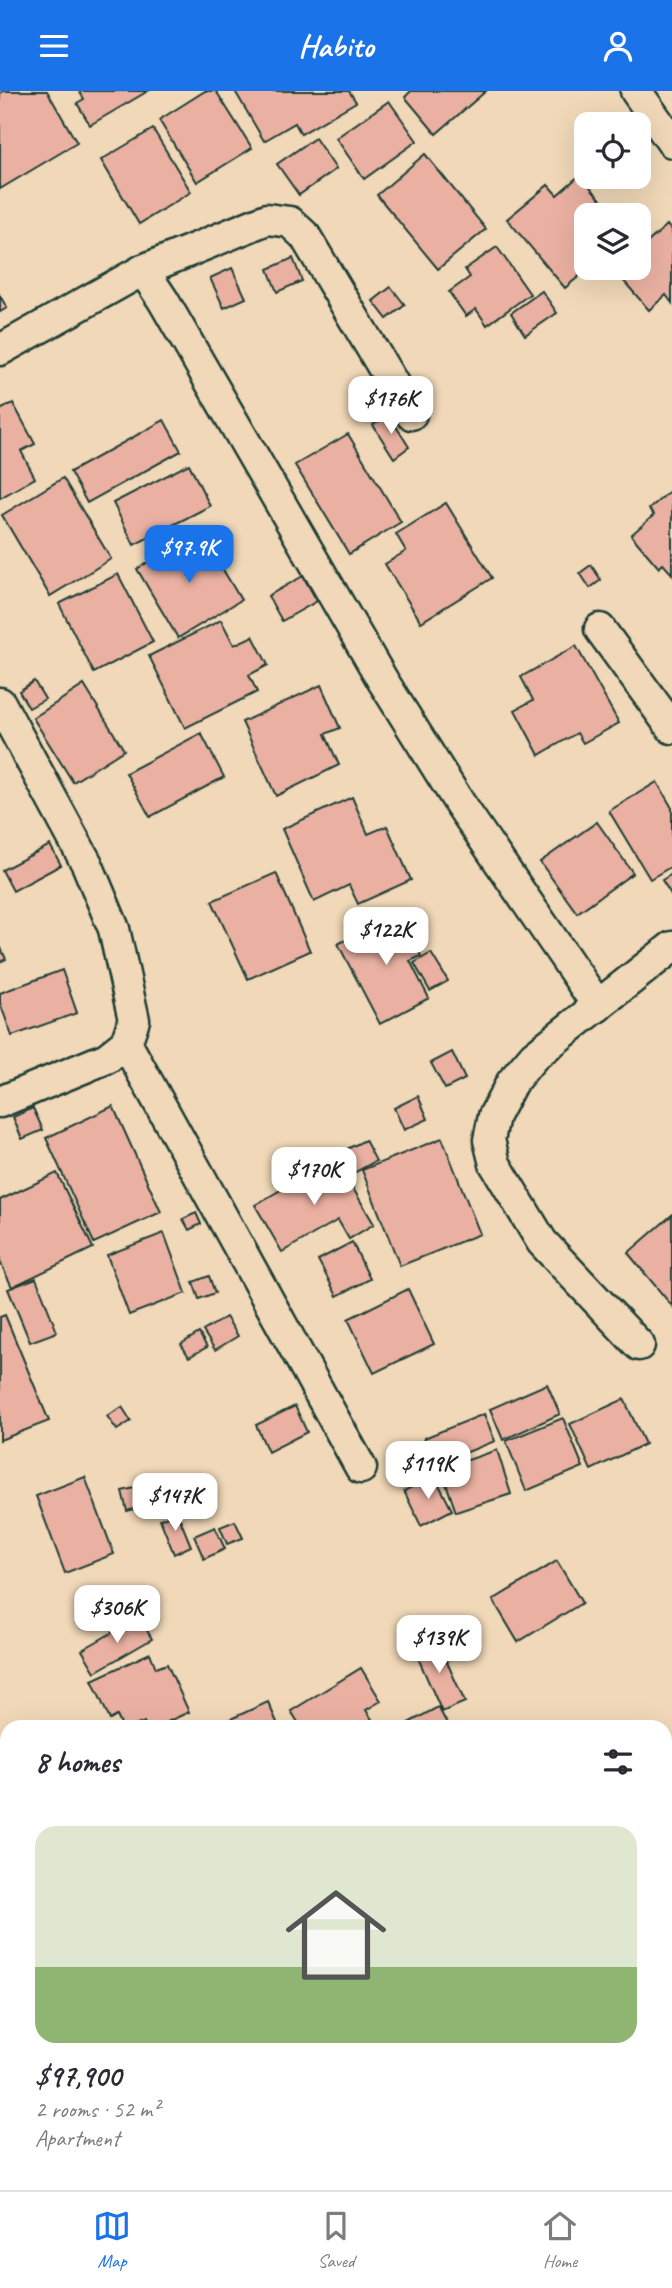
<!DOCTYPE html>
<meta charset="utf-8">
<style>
:root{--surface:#fff;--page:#f7f7f7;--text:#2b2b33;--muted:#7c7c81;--line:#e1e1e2;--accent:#1a73e8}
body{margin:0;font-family:Caveat,sans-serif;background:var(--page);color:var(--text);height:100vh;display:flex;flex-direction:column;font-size:26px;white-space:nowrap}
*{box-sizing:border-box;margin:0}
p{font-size:23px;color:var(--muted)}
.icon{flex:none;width:38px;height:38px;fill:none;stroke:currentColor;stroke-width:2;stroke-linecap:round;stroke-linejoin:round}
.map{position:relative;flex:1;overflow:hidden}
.drawer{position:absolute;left:0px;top:1629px;width:672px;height:471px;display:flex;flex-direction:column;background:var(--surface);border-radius:21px 21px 0 0;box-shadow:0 7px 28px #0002}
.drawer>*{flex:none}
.tools{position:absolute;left:574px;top:21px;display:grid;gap:14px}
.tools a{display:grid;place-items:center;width:77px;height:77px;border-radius:14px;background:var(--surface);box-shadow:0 7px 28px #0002;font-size:35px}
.price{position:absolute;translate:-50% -60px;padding:0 16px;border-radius:14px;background:#fff;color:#222;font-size:23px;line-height:46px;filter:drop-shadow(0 2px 4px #0008)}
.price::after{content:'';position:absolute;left:50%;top:42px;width:21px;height:16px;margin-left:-10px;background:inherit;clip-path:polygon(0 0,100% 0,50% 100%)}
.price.current{background:var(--accent);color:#fff}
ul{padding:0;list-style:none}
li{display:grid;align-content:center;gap:14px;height:371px;padding:0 35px}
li+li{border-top:2px solid var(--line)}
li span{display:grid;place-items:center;height:217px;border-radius:21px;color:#555}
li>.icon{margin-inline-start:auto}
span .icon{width:126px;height:126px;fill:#fffc;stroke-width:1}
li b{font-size:30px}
h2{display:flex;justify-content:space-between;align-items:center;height:84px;padding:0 35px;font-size:30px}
header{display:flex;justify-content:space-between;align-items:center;height:91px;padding:0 35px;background:var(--accent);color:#fff;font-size:32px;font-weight:700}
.tab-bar{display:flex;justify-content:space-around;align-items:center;height:98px;border-top:2px solid var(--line);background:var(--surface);font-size:19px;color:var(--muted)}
.tab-bar a{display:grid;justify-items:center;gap:4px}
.tab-bar .current{color:var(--accent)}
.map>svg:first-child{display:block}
.building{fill:#eab1a2;stroke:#1f3d34;stroke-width:2}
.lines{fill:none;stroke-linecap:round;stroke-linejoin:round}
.minor-casing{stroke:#1f3d34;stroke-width:35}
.minor{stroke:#f0d8b8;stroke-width:30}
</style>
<header><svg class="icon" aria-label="menu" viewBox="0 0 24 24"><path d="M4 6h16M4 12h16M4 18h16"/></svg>Habito<svg class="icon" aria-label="person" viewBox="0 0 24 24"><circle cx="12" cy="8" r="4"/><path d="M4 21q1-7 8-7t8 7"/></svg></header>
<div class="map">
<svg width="672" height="2099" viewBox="0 0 672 2099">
<rect width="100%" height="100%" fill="#f0d8b8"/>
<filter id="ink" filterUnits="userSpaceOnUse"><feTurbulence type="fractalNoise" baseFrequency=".0143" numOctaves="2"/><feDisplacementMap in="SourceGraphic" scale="14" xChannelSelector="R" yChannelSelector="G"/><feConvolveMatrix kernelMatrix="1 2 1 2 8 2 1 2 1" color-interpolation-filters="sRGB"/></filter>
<g filter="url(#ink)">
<g class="building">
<path d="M4 0H47L77 52 0 98V2Z"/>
<path d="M79 0H148L90 34 77 12 84 8Z"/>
<path d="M205 0H216L252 57 197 91 159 29Z"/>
<path d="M235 0H349L356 11 301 43 295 32 264 50Z"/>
<path d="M411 0H486L436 43 405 6Z"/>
<path d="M389 10 417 50 364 88 336 47Z"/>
<path d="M153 38 191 101 139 133 101 69Z"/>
<path d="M315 47 336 78 299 104 277 73Z"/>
<path d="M425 63 486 138 438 178 377 104Z"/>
<path d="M580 84 614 124H586V177H589L565 197 507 128 548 94 557 104Z"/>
<path d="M667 134 672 140V212L666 204 649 219 615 180 619 177H639V159Z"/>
<path d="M497 156 530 203 487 234 476 218 466 225 449 201 470 186 465 178Z"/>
<path d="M293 167 302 190 277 201 268 178Z"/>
<path d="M232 177 246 207 224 217 210 187Z"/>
<path d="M391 196 405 214 387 228 373 210Z"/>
<path d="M542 200 557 222 525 244 511 222Z"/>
<path d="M0 205 7 217 0 221Z"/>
<path d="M13 312 35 353 21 360 35 387 0 407V319Z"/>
<path d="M389 324 409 356 394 367 373 334Z"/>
<path d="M164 329 181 360 87 412 70 381Z"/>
<path d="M348 343 401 431 349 463 295 374Z"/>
<path d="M189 373 210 415 134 454 113 412Z"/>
<path d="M63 387 111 468 50 505 2 424Z"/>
<path d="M672 398V483L663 473 659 477 631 444 654 424 649 418Z"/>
<path d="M446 412 492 487 421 531 385 473 406 460 396 443Z"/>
<path d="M200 440 241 509 178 547 137 478Z"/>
<path d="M591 474 601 489 590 497 580 482Z"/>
<path d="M118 483 153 551 94 582 59 513Z"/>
<path d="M303 485 317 510 282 530 268 505Z"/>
<path d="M221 529 234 554 253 545 268 574 249 584 257 601 185 637 149 565Z"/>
<path d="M576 555 619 632 583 652 577 642 539 664 515 619 533 609 521 586Z"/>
<path d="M34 590 45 608 29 617 19 600Z"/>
<path d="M84 594 124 659 73 691 33 627Z"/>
<path d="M321 594 340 637 325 643 339 674 276 705 242 631Z"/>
<path d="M201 642 224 686 150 726 126 682Z"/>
<path d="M657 691 672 717V775L650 788 609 720Z"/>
<path d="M352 706 368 743 387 735 411 789 358 813 349 794 314 811 282 738Z"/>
<path d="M597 731 633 782 577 822 540 771Z"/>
<path d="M50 754 61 774 13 800 2 779Z"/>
<path d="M276 782 310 860 248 888 212 810Z"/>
<path d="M672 783V805L662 789Z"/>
<path d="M398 821 421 865 410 870 429 907 380 933 338 853Z"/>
<path d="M0 855 6 868 0 871Z"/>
<path d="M431 862 448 890 430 900 414 872Z"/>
<path d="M62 879 77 922 12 945 0 912V902Z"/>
<path d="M452 961 465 988 445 998 431 972Z"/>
<path d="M418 1005 428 1028 404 1039 394 1017Z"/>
<path d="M113 1015 161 1121 94 1152 46 1047Z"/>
<path d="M33 1017 43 1039 22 1048 13 1026Z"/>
<path d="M442 1047 480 1143 400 1175 362 1079Z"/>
<path d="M365 1049 376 1070 354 1082 343 1060Z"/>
<path d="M335 1067 374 1133 349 1148 338 1129 282 1161 255 1114Z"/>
<path d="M57 1082 93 1157 12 1196 0 1171V1109Z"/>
<path d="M196 1122 201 1133 189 1139 183 1128Z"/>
<path d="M672 1124V1215L628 1162Z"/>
<path d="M164 1142 186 1202 129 1224 107 1164Z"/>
<path d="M352 1151 370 1188 337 1205 318 1169Z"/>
<path d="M209 1185 215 1202 199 1208 193 1191Z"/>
<path d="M36 1187 57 1241 30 1251 8 1198Z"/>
<path d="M408 1198 434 1253 374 1282 348 1228Z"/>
<path d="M5 1224 49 1330 0 1349V1226Z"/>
<path d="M226 1226 238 1245 215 1259 203 1240Z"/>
<path d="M199 1242 207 1256 189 1266 181 1253Z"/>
<path d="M547 1293 560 1323 503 1349 490 1318Z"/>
<path d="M624 1308 645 1353 591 1379 570 1333Z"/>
<path d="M295 1315 307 1341 268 1361 256 1334Z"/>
<path d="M122 1316 131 1330 117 1339 107 1325Z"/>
<path d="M484 1323 495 1350 435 1374 424 1347Z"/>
<path d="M563 1327 583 1376 526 1400 506 1350Z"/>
<path d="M497 1359 511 1403 456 1421 441 1378Z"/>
<path d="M434 1384 452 1419 421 1435 404 1400Z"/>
<path d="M85 1386 114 1463 65 1482 36 1405Z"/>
<path d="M143 1395 148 1414 127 1420 122 1400Z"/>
<path d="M177 1421 191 1455 174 1463 160 1428Z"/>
<path d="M235 1430 243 1447 227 1453 220 1436Z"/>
<path d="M215 1436 225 1458 204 1468 194 1445Z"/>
<path d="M557 1470 582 1512 518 1551 493 1509Z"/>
<path d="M139 1526 152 1548 95 1581 82 1559Z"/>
<path d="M436 1547 465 1611 442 1621 414 1558Z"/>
<path d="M150 1562 156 1577 167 1573 189 1621 156 1636H146L144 1631 133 1636H122L117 1625 110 1629 92 1589Z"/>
<path d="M361 1577 381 1610 366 1619 377 1636H301L291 1620Z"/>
<path d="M268 1611 279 1636H213Z"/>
<path d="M438 1616 449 1636H401Z"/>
<path d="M672 1707V1733L665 1722V1711Z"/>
<path d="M665 1768 672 1780V1789L665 1793Z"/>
<path d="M5 1920 7 1957 0 1963V1924Z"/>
<path d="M20 2093H37L43 2099H11Z"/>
<path d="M70 2093H138L126 2099H74Z"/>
<path d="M190 2093H237L232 2099H182Z"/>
<path d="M419 2093H544L535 2099H410Z"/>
<path d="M588 2093H630L627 2095 630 2099H592Z"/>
</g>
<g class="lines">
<defs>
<g id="minor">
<path d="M636 0 672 51"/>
<path d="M143 179 163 209 383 590 460 713 598 915"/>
<path d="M0 259 143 179 267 128 290 131 305 145 411 323"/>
<path d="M600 538 672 637"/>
<path d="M0 612 87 773 114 838 134 929 126 952 107 967 0 1011"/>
<path d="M126 952 361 1377"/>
<path d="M639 1254 542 1151 495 1073 489 1049 494 1025 512 991 534 965 672 856"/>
<path d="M353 2093 357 2099"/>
</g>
</defs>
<use href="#minor" class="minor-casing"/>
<use href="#minor" class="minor"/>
</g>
</g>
</svg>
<div class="tools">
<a><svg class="icon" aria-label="locate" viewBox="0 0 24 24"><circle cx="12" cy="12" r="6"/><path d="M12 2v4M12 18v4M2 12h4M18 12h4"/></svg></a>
<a><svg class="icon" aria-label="layers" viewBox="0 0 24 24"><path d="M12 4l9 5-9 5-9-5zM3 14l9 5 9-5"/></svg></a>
</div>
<b class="price" style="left:391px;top:345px">$176K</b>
<b class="price current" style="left:189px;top:494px">$97.9K</b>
<b class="price" style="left:386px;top:876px">$122K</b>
<b class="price" style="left:314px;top:1116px">$170K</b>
<b class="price" style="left:428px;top:1410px">$119K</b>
<b class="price" style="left:175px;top:1442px">$147K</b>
<b class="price" style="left:117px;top:1554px">$306K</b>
<b class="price" style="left:439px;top:1584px">$139K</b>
<section class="drawer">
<h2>8 homes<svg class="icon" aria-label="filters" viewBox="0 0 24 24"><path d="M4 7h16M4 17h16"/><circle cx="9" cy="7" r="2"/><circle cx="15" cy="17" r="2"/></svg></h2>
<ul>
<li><span style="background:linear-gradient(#dfe7d0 65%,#8fb573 0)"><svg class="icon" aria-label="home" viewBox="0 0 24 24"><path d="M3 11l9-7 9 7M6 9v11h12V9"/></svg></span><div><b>$97,900</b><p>2 rooms · 52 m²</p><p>Apartment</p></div></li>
</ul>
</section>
</div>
<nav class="tab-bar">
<a class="current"><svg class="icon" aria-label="map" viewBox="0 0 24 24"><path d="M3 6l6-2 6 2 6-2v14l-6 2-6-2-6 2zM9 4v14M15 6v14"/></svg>Map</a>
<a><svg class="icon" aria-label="saved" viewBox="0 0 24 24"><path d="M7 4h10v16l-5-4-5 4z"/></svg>Saved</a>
<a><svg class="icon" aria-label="home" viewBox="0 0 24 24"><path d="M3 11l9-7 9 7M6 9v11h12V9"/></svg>Home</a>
</nav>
